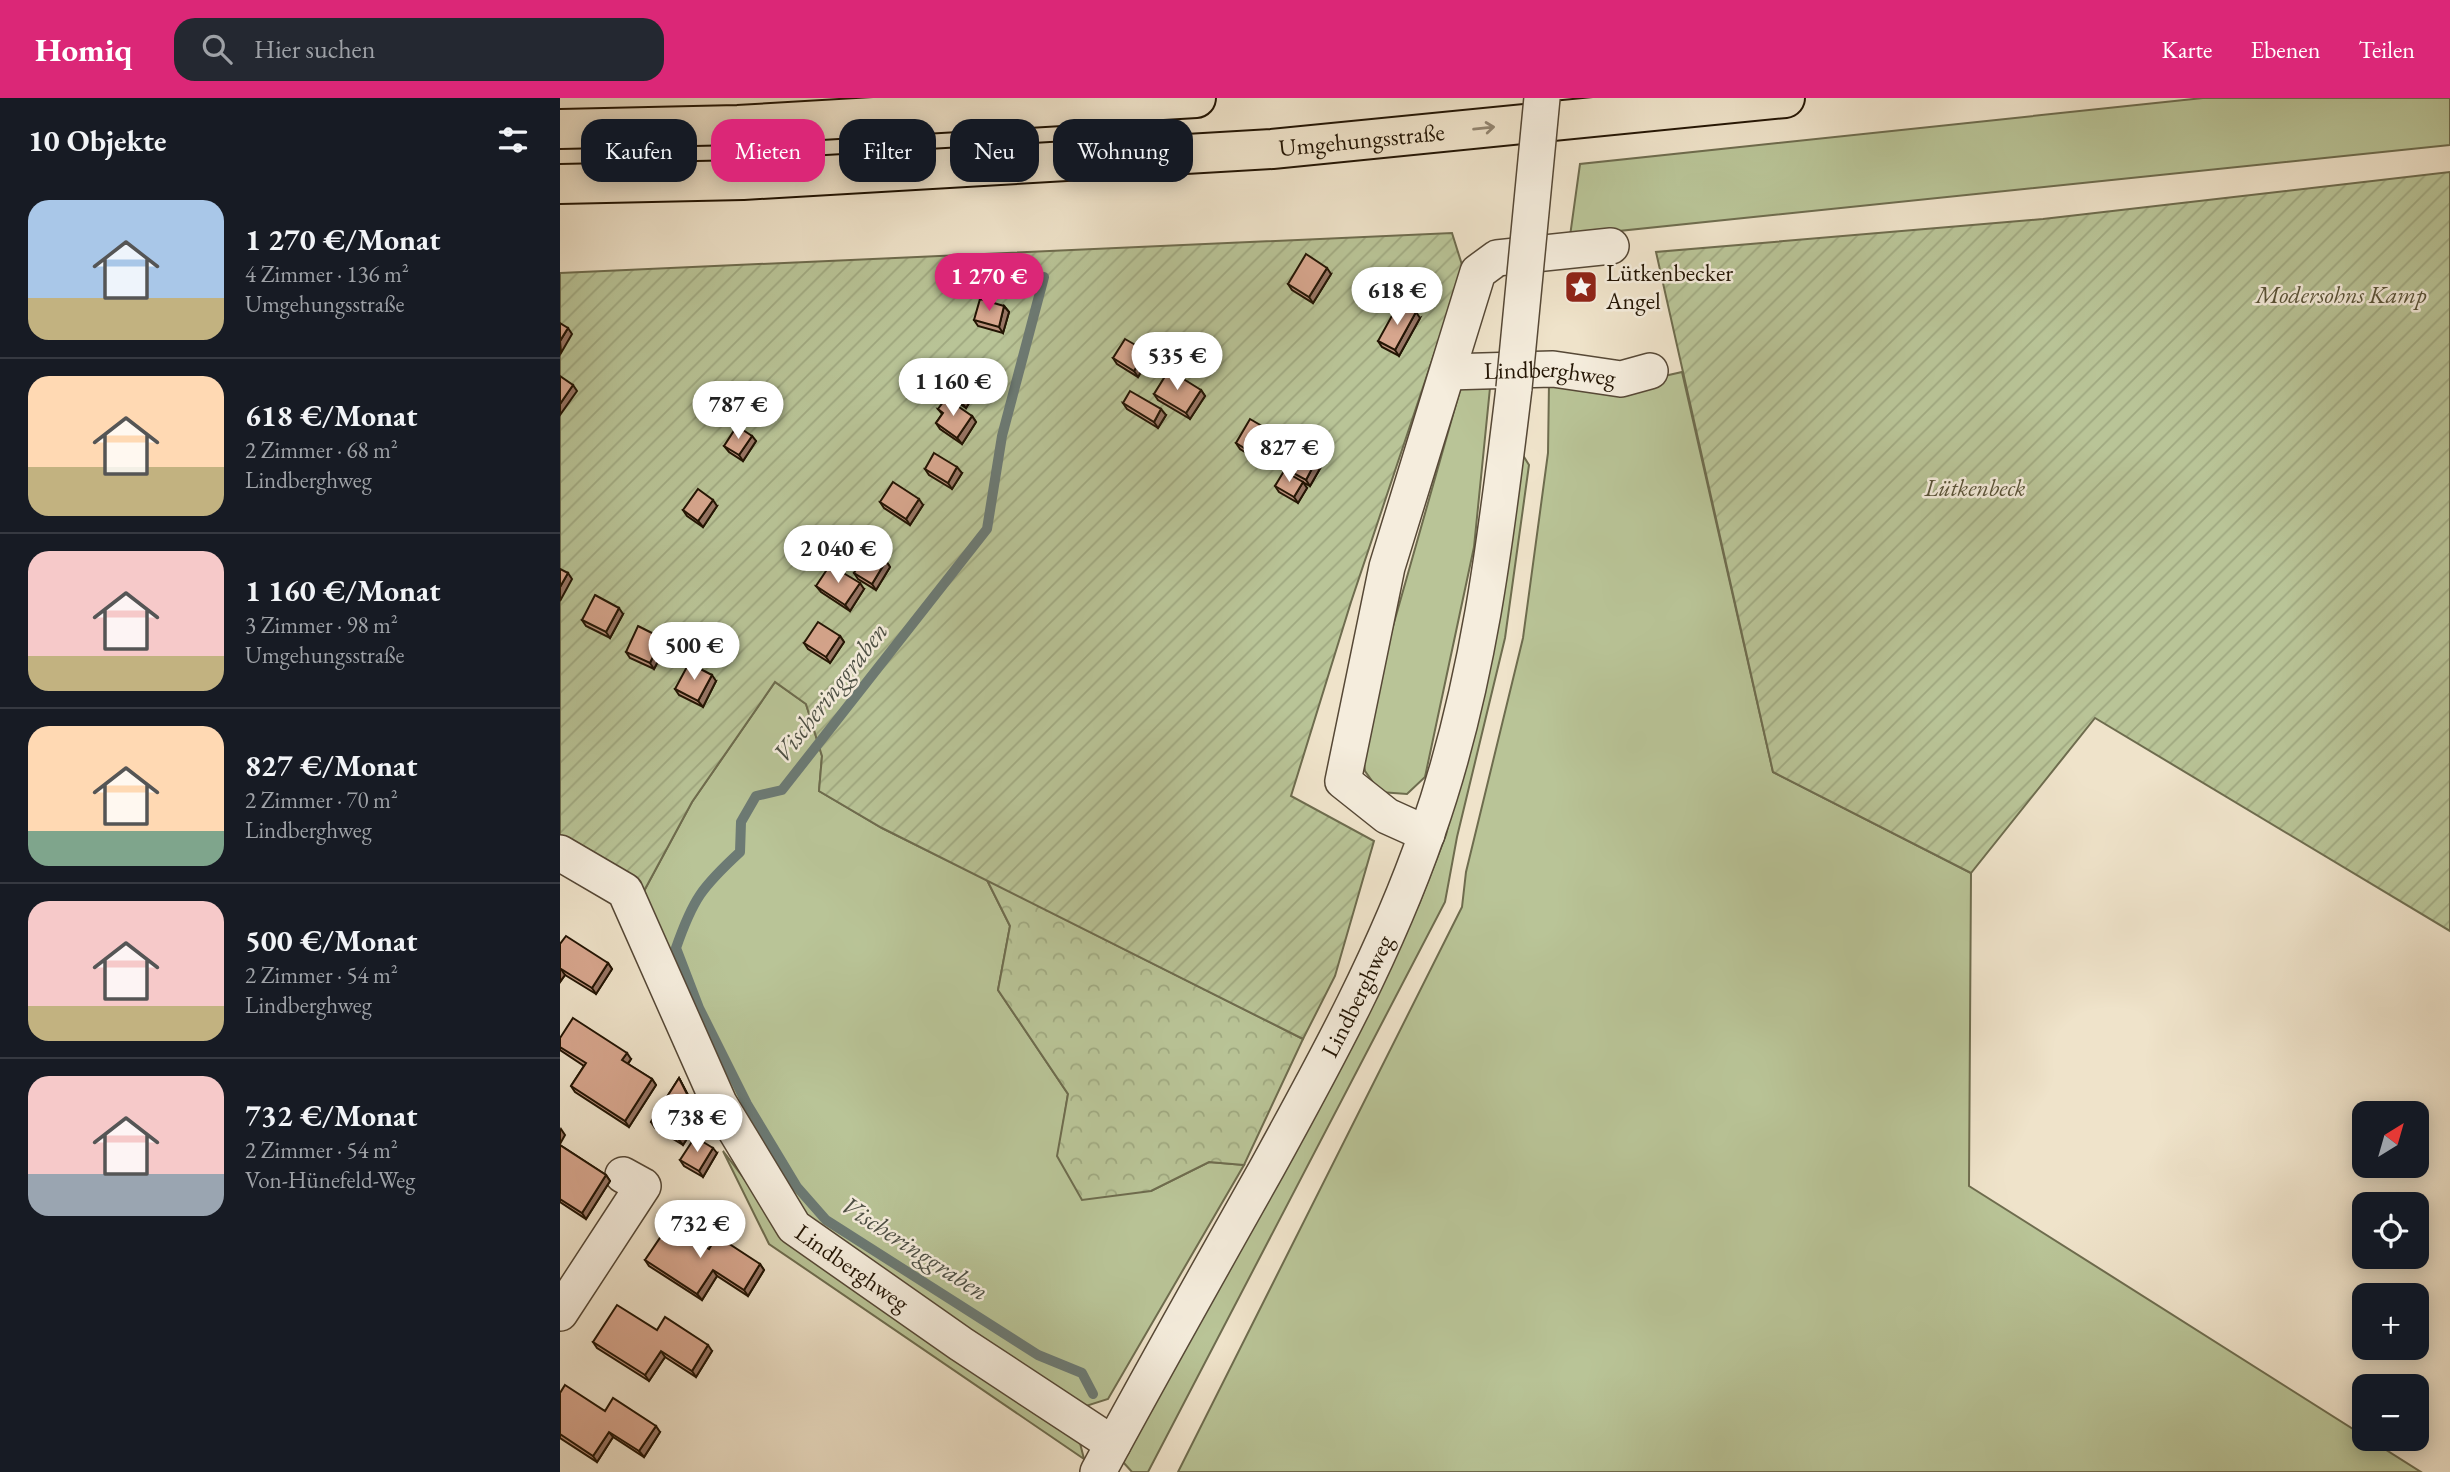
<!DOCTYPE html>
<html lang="de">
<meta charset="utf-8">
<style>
:root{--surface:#171b24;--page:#242831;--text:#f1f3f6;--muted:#9ea1a6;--line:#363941;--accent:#db2777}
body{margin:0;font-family:"EB Garamond",serif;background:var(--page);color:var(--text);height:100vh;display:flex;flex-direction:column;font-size:26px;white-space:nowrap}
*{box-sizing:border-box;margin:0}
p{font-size:23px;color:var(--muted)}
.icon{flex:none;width:38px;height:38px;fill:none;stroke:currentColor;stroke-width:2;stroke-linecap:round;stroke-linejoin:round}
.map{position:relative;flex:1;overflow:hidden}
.details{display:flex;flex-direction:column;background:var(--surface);width:560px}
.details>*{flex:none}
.top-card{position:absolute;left:21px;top:21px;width:665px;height:63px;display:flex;gap:14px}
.needle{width:46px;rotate:37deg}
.fabs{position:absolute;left:1792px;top:1003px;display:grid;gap:14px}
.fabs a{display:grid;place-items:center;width:77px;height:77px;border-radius:14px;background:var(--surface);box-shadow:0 4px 18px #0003;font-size:35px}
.price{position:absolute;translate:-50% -60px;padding:0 16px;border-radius:24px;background:#fff;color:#222;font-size:23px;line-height:46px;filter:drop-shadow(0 2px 4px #0008)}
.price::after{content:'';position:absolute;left:50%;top:42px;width:21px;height:16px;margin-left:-10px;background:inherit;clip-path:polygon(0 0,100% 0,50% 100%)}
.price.selected{background:var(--accent);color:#fff}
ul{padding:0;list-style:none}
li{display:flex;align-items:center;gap:21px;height:175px;padding:0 28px}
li+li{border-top:2px solid var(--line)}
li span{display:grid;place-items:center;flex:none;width:196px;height:140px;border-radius:21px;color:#555}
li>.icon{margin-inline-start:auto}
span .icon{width:84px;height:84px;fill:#fffc;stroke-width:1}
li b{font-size:30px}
h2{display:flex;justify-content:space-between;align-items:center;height:84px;padding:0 28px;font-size:30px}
.pill{padding:0 24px;border-radius:21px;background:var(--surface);box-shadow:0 4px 18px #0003;font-size:24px;line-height:63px}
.pill.selected{background:var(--accent);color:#fff}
header{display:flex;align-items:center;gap:42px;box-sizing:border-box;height:98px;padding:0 35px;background:var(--accent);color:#fff}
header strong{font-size:33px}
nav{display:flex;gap:38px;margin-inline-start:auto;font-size:24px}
.search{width:490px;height:63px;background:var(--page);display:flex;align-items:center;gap:18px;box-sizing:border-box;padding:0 24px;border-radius:21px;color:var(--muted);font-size:26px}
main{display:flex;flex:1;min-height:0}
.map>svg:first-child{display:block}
.grass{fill:#b9c497;stroke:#6e6c4e;stroke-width:2}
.forest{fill:url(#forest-crowns);stroke:#6e6c4e;stroke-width:2}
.garden{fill:url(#garden-furrows);stroke:#6e6c4e;stroke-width:2}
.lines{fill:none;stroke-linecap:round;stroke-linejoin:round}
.stream{stroke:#6c7a74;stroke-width:10}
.minor-casing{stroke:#564836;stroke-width:38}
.highway-casing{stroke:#231504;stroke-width:42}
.minor{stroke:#f5eddd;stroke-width:35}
.highway{stroke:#efe3ca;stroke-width:38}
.minor-bridge-casing{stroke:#564836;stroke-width:38;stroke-linecap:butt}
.minor-bridge{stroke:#f5eddd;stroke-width:35}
.wall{fill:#ba907b;stroke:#231504;stroke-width:2}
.shaded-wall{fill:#977564;stroke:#231504;stroke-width:2}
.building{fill:#d8a78f;stroke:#231504;stroke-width:2}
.oneway{stroke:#938671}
.labels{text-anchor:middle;stroke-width:5;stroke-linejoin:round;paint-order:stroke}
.street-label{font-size:24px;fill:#231504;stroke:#f5eddd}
.poi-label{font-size:24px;fill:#231504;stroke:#f5eddd;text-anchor:start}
.park-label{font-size:24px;font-style:italic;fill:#585237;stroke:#f5eddd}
.water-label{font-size:26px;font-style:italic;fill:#4d5045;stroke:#f5eddd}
</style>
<header>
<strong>Homiq</strong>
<div class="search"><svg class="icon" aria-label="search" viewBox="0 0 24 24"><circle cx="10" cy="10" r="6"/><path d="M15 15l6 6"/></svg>Hier suchen</div>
<nav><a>Karte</a><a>Ebenen</a><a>Teilen</a></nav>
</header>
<main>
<section class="details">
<h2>10 Objekte<svg class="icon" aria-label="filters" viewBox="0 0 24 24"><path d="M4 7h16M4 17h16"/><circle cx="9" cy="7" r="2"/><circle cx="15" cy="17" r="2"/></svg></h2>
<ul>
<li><span style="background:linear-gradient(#a9c7e8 70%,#c2b280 0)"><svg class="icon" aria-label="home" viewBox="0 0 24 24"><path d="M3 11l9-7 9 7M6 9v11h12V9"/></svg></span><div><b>1 270 €/Monat</b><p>4 Zimmer · 136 m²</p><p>Umgehungsstraße</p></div></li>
<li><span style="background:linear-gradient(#ffd9b3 65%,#c2b280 0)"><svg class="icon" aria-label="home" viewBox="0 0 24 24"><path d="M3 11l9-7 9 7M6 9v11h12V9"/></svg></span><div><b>618 €/Monat</b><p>2 Zimmer · 68 m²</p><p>Lindberghweg</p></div></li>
<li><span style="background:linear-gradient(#f6c9c9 75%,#c2b280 0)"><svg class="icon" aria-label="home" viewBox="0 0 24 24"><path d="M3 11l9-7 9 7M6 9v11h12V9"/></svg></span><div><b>1 160 €/Monat</b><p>3 Zimmer · 98 m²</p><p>Umgehungsstraße</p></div></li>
<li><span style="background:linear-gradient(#ffd9b3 75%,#7fa58c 0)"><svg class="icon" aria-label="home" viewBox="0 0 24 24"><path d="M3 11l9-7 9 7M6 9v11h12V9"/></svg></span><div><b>827 €/Monat</b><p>2 Zimmer · 70 m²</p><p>Lindberghweg</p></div></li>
<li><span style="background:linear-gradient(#f6c9c9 75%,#c2b280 0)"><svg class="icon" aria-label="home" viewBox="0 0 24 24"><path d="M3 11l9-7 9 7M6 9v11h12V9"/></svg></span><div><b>500 €/Monat</b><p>2 Zimmer · 54 m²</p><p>Lindberghweg</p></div></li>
<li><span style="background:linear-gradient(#f6c9c9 70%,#9aa5b1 0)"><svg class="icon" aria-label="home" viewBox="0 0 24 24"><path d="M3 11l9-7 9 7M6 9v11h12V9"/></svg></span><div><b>732 €/Monat</b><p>2 Zimmer · 54 m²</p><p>Von-Hünefeld-Weg</p></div></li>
</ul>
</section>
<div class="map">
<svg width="1890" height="1374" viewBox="0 0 1890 1374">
<defs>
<pattern id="forest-crowns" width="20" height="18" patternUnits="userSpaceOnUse" patternTransform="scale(1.75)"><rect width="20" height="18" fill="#b9c497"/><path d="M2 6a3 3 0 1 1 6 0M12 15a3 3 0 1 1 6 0" fill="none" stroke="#9fa880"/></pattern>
<pattern id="garden-furrows" width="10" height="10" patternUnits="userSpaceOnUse" patternTransform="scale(1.75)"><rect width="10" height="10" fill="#b9c497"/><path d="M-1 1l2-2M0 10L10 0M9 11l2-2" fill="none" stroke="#9fa880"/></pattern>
</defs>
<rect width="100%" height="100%" fill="#efe3ca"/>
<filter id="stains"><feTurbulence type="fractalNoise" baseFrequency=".00286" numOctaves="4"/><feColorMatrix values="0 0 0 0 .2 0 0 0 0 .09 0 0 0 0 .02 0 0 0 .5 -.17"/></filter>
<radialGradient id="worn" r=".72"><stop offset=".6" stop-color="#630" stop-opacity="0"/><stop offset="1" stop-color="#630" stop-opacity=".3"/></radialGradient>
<g class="grass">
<path d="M1643 0H1890V47L1010 138 1020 66Z"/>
<path d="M1122 274 1213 674 1411 775 1409 1088 1861 1374H618L902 809 906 774 963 540 988 355 989 285 1056 289Z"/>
<path d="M931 280 914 449 865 679 847 696 820 694 805 673 801 641 902 285Z"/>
<path d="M961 354 969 367 945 540 897 739 885 804 588 1374H572L563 1364 786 954 859 806 886 737 897 691Z"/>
<path d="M215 584 246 606 262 658 259 693 322 730 427 782 450 828 438 892 508 996 498 1058 591 1093 649 1064 684 1067 548 1301 523 1309 240 1118 195 1051 77 806 132 704Z"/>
<path d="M163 1053 222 1130 520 1345 524 1361 209 1146Z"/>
</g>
<path class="forest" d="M427 782 743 941 684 1067 649 1064 591 1093 522 1102 497 1058 508 996 438 892 450 828Z"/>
<g class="garden">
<path d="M1890 74V833L1535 620 1411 775 1213 674 1096 154 1483 121Z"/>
<path d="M892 135 903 170 791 504 731 698 814 743 775 878 743 941 322 730 259 693 262 658 246 606 215 584 132 704 77 806 0 773V175Z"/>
</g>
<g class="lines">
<path class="stream" d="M484 179 442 338 427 431 222 692 196 698 181 724 180 754C142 789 133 801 116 850L139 910 187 1006 237 1089 266 1122 478 1257 522 1275 533 1296"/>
<defs>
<g id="minor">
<path id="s1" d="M888 274 993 271 1061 281 1090 273"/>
<path d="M867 736 827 718 783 683 827 469 918 174 937 160 1051 148"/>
<path id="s2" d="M0 755 65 793 159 1005 234 1129 401 1246 553 1346"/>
<path d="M0 1215 83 1088 63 1077"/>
<path id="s3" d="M538 1374C593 1272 650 1171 707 1070 767 961 826 853 867 735 918 591 936 441 954 290"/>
</g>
<g id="highway">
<path d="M0 31 178 27 636 0"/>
<path id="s4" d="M0 86 183 82 712 51 1225 0"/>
</g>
</defs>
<use href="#minor" class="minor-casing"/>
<use href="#highway" class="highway-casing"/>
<use href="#minor" class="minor"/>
<use href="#highway" class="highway"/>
<defs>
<path id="minor-bridge" d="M954 290 982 0"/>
</defs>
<use href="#minor-bridge" class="minor-bridge-casing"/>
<use href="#minor-bridge" class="minor-bridge"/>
</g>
<g class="wall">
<path d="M771 176 753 205 732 192 728 186Z"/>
<path d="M444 208 449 214 443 235 418 228 414 222Z"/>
<path d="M860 220 839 258 822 249 818 243Z"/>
<path d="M590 259 578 279 557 266 553 260Z"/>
<path d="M416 281 420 287 406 310 384 295 380 289Z"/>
<path d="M641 292 645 298 630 321 598 302 594 296Z"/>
<path d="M563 305 606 317 598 330 567 311Z"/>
<path d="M378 311 412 318 416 324 402 346 380 331 376 325 382 316Z"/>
<path d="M192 338 196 343 183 363 169 354 164 348Z"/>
<path d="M716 340 701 364 680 351 676 345Z"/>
<path d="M757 361 762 367 750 388 740 383 747 390 738 405 719 394 715 388 728 376 724 370Z"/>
<path d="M365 371 402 375 392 391 369 377Z"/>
<path d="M320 404 363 407 350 427 324 410Z"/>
<path d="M157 408 143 429 127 418 123 412Z"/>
<path d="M326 463 330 469 316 492 298 481 294 475Z"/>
<path d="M256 488 304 491 290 513 261 494Z"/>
<path d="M63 516 50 540 26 528 22 522Z"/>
<path d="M280 538 284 544 270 565 248 551 244 545Z"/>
<path d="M102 540 107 546 94 571 70 560 66 554Z"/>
<path d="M156 583 143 609 119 597 115 591Z"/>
<path d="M0 846 48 865 52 871 36 896 5 877 0 884Z"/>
<path d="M0 940 71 961 68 966 92 981 96 987 69 1029 15 994 11 988 24 968 0 952Z"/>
<path d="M119 980 140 1020 123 1047 95 1030 91 1024Z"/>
<path d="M0 1047 46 1077 50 1083 26 1121 0 1104Z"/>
<path d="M157 1055 143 1079 124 1068 120 1062Z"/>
<path d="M149 1151 200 1166 204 1172 188 1198 157 1178 142 1202 89 1168 85 1162Z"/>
<path d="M97 1232 152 1253 136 1279 105 1259 89 1283 37 1250 33 1244Z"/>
<path d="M0 1295 45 1313 100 1334 84 1359 53 1339 37 1364 0 1340Z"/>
</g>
<g class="shaded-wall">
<path d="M767 170 771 176 753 205 749 199Z"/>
<path d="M444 208 449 214 443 235 439 229Z"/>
<path d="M856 214 860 220 839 258 835 252Z"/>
<path d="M8 230 12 236 1 255 0 243Z"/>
<path d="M586 253 590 259 578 279 574 273Z"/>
<path d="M416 281 420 287 406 310 401 304Z"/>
<path d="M13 287 17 293 0 317V306Z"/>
<path d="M641 292 645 298 630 321 626 315Z"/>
<path d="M601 311 606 317 598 330 594 324Z"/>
<path d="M412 318 416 324 402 346 397 340Z"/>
<path d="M712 334 716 340 701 364 697 358Z"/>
<path d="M192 338 196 343 183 363 179 357Z"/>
<path d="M757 361 762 367 750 388 746 382Z"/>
<path d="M397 369 402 375 392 391 388 385Z"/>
<path d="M743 384 747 390 738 405 734 399Z"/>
<path d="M359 401 363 407 350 427 346 421Z"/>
<path d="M153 402 157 408 143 429 138 423Z"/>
<path d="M326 463 330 469 316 492 312 486Z"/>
<path d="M8 475 12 481 0 503V489Z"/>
<path d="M300 485 304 491 290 513 285 507Z"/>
<path d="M59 510 63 516 50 540 46 534Z"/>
<path d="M280 538 284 544 270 565 266 559Z"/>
<path d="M102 540 107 546 94 571 90 565Z"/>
<path d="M152 577 156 583 143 609 138 603Z"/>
<path d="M48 865 52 871 36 896 32 890Z"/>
<path d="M1 871 5 877 0 884V872Z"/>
<path d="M67 955 71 961 66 968 62 962Z"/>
<path d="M119 980 140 1020 123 1047 118 1041Z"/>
<path d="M92 981 96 987 69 1029 65 1023Z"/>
<path d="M1 1031 5 1037 0 1046V1033Z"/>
<path d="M153 1050 157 1055 143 1079 139 1073Z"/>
<path d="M46 1077 50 1083 26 1121 22 1115Z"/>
<path d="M200 1166 204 1172 188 1198 184 1192Z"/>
<path d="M153 1172 157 1178 142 1202 137 1196Z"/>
<path d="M148 1247 152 1253 136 1279 132 1273Z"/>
<path d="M101 1253 105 1259 89 1283 85 1277Z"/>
<path d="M96 1328 100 1334 84 1359 79 1353Z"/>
<path d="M49 1334 53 1339 37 1364 33 1358Z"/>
</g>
<g class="building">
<path d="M746 156 767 170 749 199 728 186Z"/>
<path d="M420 201 444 208 439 229 414 222Z"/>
<path d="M839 205 856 214 835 252 818 243Z"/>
<path d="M0 225 8 230 0 243Z"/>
<path d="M565 241 586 253 574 273 553 260Z"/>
<path d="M394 267 416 281 401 304 380 289Z"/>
<path d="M609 272 641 292 626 315 594 296Z"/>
<path d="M0 278 13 287 0 306Z"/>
<path d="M570 293 601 311 594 324 563 305Z"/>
<path d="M386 300 412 318 397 340 376 325 383 315 378 311Z"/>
<path d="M690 321 712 334 697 358 676 345Z"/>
<path d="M177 328 192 338 179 357 164 348Z"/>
<path d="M736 350 757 361 746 382 724 370Z"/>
<path d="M374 355 397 369 388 385 365 371Z"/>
<path d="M724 373 743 384 734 399 715 388Z"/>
<path d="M333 384 359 401 346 421 320 404Z"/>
<path d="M138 391 153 402 138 423 123 412Z"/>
<path d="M308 452 326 463 312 486 294 475Z"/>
<path d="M270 467 300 485 285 507 256 488Z"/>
<path d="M0 471 8 475 0 489Z"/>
<path d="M35 497 59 510 46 534 22 522Z"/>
<path d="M258 524 280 538 266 559 244 545Z"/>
<path d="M78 528 102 540 90 565 66 554Z"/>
<path d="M129 565 152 577 138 603 115 591Z"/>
<path d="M6 838 48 865 32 890 1 871 0 872V846Z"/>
<path d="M13 920 67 955 62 962 92 981 65 1023 11 988 26 965 0 949V940Z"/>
<path d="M119 980 136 1014 118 1041 91 1024Z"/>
<path d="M135 1039 153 1050 139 1073 120 1062Z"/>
<path d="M0 1047 46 1077 22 1115 0 1101Z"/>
<path d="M110 1125 149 1151 157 1138 200 1166 184 1192 153 1172 137 1196 85 1162Z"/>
<path d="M57 1207 97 1232 105 1219 148 1247 132 1273 101 1253 85 1277 33 1244Z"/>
<path d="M5 1287 45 1313 53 1300 96 1328 79 1353 49 1334 33 1358 0 1336V1295Z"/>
</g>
<defs><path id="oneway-shaft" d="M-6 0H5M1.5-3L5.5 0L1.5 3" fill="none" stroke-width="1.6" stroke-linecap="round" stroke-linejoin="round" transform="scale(1.75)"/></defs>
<use class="oneway" href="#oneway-shaft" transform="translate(924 30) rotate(-6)"/>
<defs>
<symbol id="sight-square" viewBox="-11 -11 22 22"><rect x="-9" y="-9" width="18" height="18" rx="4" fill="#8f2418" stroke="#f5eddd"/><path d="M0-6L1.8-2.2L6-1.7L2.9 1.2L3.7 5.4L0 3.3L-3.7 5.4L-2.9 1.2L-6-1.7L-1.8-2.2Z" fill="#fff"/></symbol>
</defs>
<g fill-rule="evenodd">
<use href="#sight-square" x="1002" y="170" width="38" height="38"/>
</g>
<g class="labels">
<g class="street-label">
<text dy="8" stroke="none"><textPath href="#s4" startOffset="803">Umgehungsstraße</textPath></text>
<text dy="8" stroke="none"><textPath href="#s1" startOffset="102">Lindberghweg</textPath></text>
<text dy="8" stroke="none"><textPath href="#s3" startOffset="542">Lindberghweg</textPath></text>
<text dy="8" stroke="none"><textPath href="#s2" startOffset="523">Lindberghweg</textPath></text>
</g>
<g class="poi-label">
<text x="1046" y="183">Lütkenbecker<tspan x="1046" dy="28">Angel</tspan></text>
</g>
<g class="park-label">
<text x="1781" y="205">Modersohns Kamp</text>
<text x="1415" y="398">Lütkenbeck</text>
</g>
<g class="water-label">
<text transform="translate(270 594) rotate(-52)" y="9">Vischeringgraben</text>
<text transform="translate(355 1150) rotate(33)" y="9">Vischeringgraben</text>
</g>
</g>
<rect width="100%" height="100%" filter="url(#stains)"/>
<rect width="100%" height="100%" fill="url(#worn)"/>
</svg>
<div class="fabs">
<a><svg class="needle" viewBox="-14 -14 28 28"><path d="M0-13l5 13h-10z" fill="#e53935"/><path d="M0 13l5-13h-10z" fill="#9ea1a6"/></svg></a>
<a><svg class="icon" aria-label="locate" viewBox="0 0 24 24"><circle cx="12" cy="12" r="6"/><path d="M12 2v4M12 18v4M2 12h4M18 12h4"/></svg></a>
<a>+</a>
<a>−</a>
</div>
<b class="price selected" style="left:429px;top:215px">1 270 €</b>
<b class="price" style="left:837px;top:229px">618 €</b>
<b class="price" style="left:617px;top:294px">535 €</b>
<b class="price" style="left:393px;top:320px">1 160 €</b>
<b class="price" style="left:178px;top:343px">787 €</b>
<b class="price" style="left:729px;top:386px">827 €</b>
<b class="price" style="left:278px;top:487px">2 040 €</b>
<b class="price" style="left:134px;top:584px">500 €</b>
<b class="price" style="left:137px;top:1056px">738 €</b>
<b class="price" style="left:140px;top:1162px">732 €</b>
<div class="top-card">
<a class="pill">Kaufen</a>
<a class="pill selected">Mieten</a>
<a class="pill">Filter</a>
<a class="pill">Neu</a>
<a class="pill">Wohnung</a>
</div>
</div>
</main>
